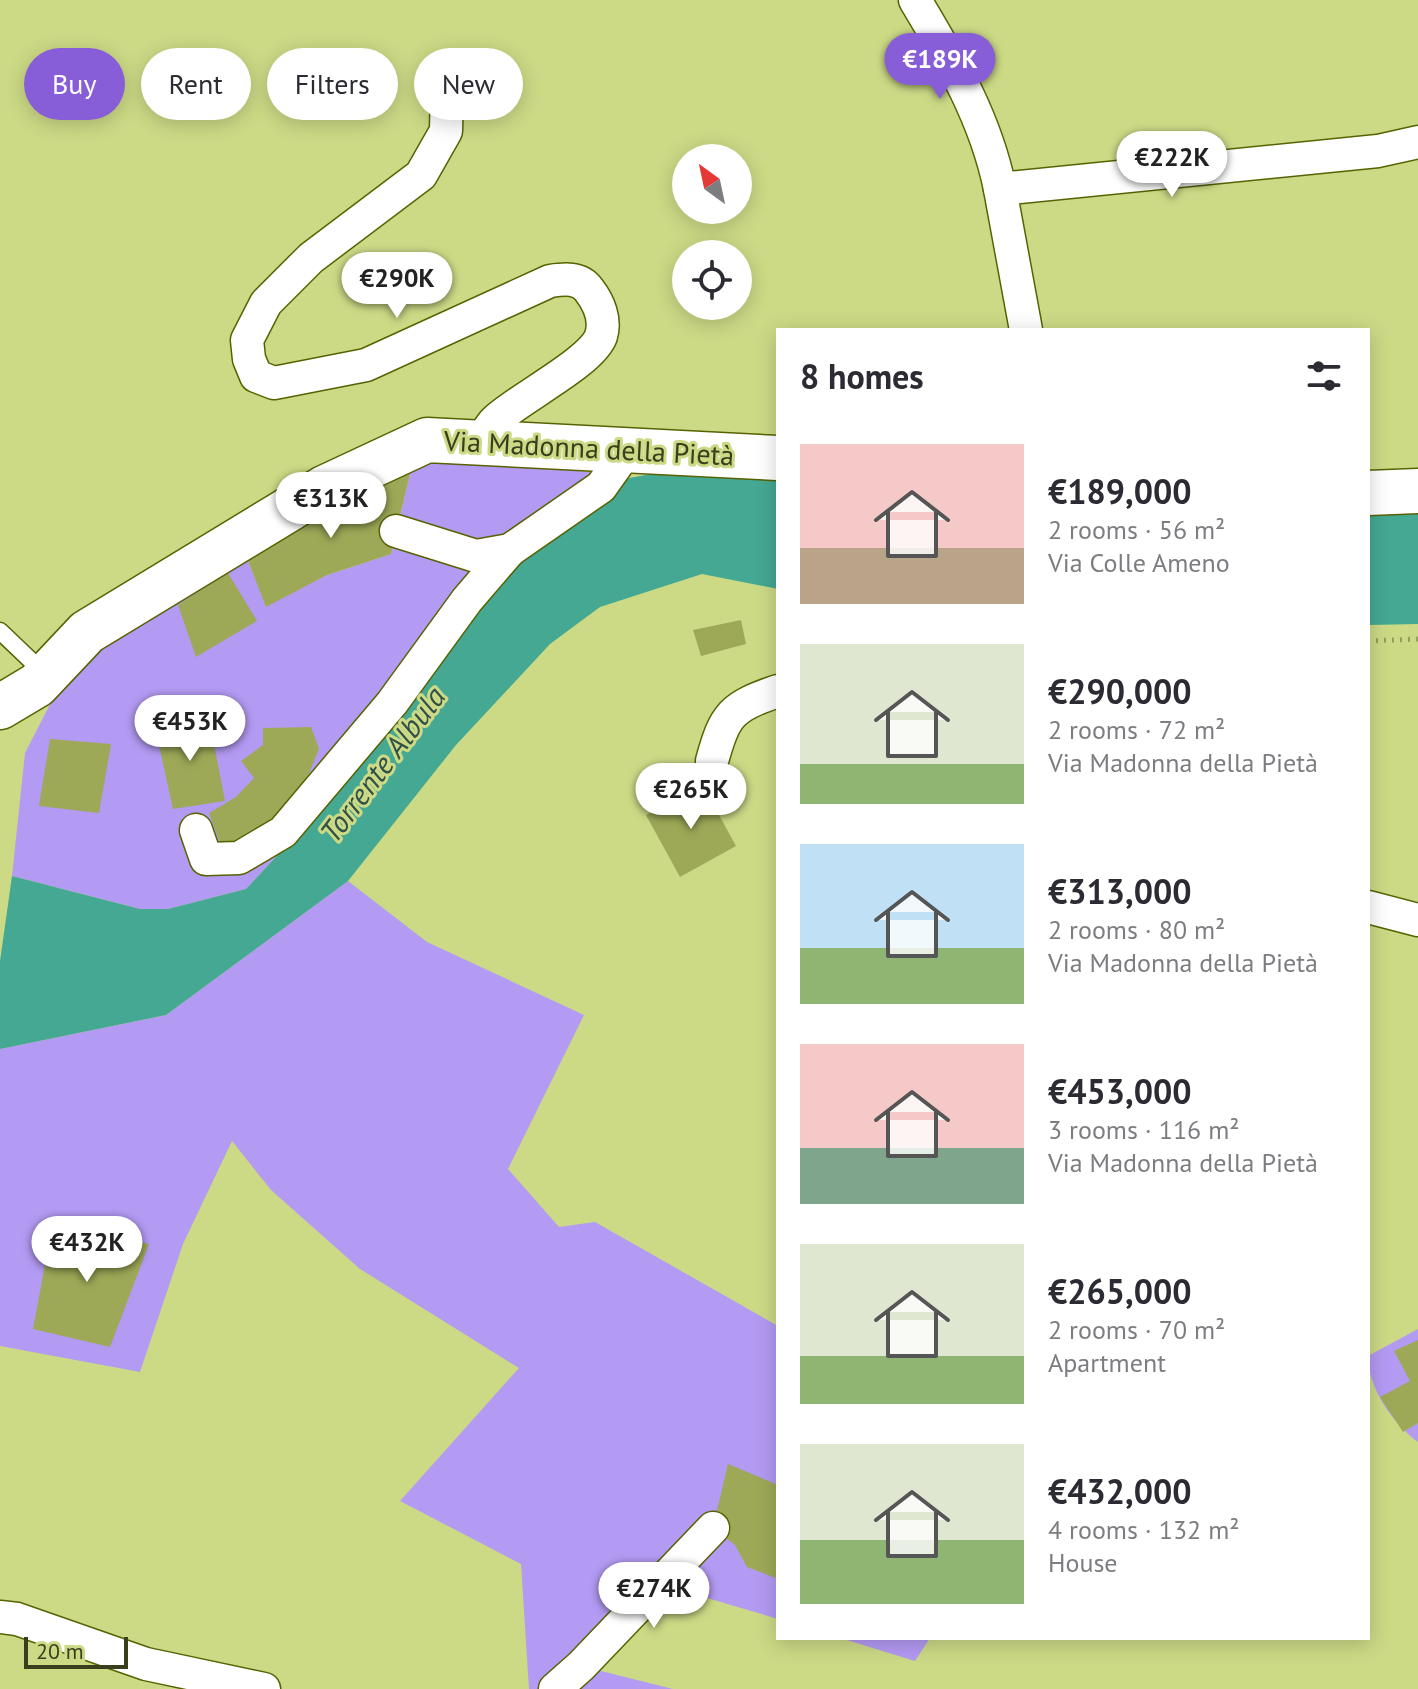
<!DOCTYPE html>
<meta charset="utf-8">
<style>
:root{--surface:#fff;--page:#f2f2f3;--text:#2b2b33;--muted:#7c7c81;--accent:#885ed8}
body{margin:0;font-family:"PT Sans",sans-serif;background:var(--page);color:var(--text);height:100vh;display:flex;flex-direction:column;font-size:30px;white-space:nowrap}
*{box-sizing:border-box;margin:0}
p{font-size:26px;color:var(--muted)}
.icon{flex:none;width:44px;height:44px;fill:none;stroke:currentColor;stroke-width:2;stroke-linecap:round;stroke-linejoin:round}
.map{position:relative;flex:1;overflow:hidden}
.details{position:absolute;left:776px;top:328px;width:594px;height:1312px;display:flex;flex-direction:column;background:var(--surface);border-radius:0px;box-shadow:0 4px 20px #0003}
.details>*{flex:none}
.top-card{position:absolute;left:24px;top:48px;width:632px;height:72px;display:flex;gap:16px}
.needle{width:52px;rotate:327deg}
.tools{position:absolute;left:672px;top:144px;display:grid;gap:16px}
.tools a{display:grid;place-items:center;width:80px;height:80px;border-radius:50%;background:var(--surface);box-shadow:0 4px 20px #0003;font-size:40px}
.scale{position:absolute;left:24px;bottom:20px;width:104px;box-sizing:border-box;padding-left:8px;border:4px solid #393e1c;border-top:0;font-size:22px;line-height:28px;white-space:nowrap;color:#393e1c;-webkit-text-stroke:6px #ccda86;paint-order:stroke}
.price{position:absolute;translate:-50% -68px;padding:0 18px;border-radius:28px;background:#fff;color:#222;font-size:26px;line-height:52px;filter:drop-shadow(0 2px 4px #0008)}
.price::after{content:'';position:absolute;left:50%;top:48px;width:24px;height:18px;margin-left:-12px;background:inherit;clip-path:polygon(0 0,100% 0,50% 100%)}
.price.current{background:var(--accent);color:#fff}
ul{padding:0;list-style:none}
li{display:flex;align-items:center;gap:24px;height:200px;padding:0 24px}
li span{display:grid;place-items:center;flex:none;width:224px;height:160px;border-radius:0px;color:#555}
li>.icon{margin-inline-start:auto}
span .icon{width:96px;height:96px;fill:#fffc;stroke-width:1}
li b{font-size:34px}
h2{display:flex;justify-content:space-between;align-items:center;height:96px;padding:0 24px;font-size:34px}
.tag{padding:0 28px;border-radius:36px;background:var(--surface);box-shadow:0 4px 20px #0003;font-size:28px;line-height:72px}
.tag.current{background:var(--accent);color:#fff}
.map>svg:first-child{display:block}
.green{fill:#b39af3}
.water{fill:#44a892}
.building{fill:#9da957}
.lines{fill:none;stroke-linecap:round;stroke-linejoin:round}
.lane-casing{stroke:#586200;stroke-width:19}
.street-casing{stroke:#586200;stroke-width:35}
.secondary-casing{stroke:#586200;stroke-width:47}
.path{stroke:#939e5d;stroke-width:5;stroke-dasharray:2 6;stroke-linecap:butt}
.lane{stroke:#fff;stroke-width:16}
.street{stroke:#fff;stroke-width:32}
.secondary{stroke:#fff;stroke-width:44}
.labels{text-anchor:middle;stroke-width:6;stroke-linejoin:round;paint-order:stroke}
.street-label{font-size:28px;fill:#393e1c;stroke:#ccda86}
.water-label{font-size:30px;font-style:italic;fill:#315048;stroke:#ccda86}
</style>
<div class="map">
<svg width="1418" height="1689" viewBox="0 0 1418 1689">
<rect width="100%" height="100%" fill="#ccda86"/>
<g class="green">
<path d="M438 459 516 462 629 478 509 563 311 819 246 889 168 909H140L12 876 25 753 87 632C145 615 204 602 245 553L266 606 327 575 391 554 412 465Z"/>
<path d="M348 881 427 942 584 1015 508 1169 559 1227 595 1222 778 1326V1619L639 1578 581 1666 673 1689H529L521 1564 400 1501 519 1368 360 1269 271 1190 232 1141 183 1244 140 1372 0 1346V1049L166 1015Z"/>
<path d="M1418 1329V1442C1393 1424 1368 1388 1368 1356Z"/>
<path d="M840 1638H930L915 1661Z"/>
</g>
<g class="water">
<path d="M663 472 778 480V589L702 574 600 607 550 644 456 745 348 881 166 1015 0 1049V961L12 876 140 909H168L246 889 311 819 509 563 629 478Z"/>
<path d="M1418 511V624L1368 625V514Z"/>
</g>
<g class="building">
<path d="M412 465 391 554 327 575 266 607 245 553Z"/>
<path d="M228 573 257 621 196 657 178 605Z"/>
<path d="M741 620 746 644 701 656 693 630Z"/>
<path d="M209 718 225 801 173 809 155 727Z"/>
<path d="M311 727 319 749 302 790 267 830 224 853 209 813 236 797 254 778 241 761 263 745V728Z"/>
<path d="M50 739 111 744 99 813 39 806Z"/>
<path d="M703 786 736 846 680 877 646 815Z"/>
<path d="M53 1222 149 1244 110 1347 33 1329Z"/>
<path d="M1418 1340V1423L1403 1432 1380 1397 1410 1381 1394 1351Z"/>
<path d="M728 1464 778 1485V1579L747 1567 735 1545 713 1528Z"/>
</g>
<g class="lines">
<defs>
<path id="lane" d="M0 631 45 674"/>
<g id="street">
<path d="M915 0C951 60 986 119 1000 189"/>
<path d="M447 84 446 131 421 175 311 258 266 303 247 340 249 359 256 376 274 383 366 365 550 281C564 279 580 277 589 290 599 303 606 320 601 336 592 362 518 399 496 420 490 425 486 434 482 440"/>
<path d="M1026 330 1000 189 1378 151 1418 142"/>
<path d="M396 531 476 556 510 550 601 487 628 449"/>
<path d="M712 761C725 714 731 707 778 691"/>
<path d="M196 830 206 859 239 858 283 832 392 703 467 600 510 550"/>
<path d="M1368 907 1418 920"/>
<path d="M0 1617 17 1619 146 1664 264 1689"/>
<path d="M555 1689 581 1666 713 1528"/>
</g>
<g id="secondary">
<path d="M1368 493 1418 491"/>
<path d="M0 707 37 685 87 632 324 488 427 440 778 458"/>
</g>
</defs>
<use href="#lane" class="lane-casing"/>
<use href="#street" class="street-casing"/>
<use href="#secondary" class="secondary-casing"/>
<path class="path" d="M1368 641 1418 639"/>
<use href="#lane" class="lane"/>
<use href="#street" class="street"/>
<use href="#secondary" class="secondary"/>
</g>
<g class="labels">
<g class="street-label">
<text transform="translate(589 448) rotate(3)" y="10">Via Madonna della Pietà</text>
</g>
<g class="water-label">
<text transform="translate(383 765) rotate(-53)" y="10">Torrente Albula</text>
</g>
</g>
</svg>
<div class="tools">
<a><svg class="needle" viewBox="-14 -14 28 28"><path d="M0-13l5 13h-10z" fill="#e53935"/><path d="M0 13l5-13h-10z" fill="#7c7c81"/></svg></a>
<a><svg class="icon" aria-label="locate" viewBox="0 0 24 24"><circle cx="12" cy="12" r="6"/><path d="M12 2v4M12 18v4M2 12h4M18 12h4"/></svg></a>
</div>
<div class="scale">20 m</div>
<b class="price current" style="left:940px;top:101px">€189K</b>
<b class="price" style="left:1172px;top:199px">€222K</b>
<b class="price" style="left:397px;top:320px">€290K</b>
<b class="price" style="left:331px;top:540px">€313K</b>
<b class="price" style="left:190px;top:763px">€453K</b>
<b class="price" style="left:691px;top:831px">€265K</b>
<b class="price" style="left:87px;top:1284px">€432K</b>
<b class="price" style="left:654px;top:1630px">€274K</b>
<div class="top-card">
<a class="tag current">Buy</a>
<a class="tag">Rent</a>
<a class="tag">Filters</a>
<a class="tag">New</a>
</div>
<section class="details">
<h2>8 homes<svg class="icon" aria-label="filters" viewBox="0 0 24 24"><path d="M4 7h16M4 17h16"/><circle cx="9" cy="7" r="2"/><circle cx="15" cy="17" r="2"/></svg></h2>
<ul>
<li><span style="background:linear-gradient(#f6c9c9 65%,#b9a48a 0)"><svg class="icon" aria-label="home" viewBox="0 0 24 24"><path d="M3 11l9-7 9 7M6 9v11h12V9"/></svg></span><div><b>€189,000</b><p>2 rooms · 56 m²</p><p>Via Colle Ameno</p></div></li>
<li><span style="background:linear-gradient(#dfe7d0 75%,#8fb573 0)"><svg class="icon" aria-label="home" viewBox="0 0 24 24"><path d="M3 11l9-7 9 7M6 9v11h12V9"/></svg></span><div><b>€290,000</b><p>2 rooms · 72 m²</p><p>Via Madonna della Pietà</p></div></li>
<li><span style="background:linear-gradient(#bfe0f5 65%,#8fb573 0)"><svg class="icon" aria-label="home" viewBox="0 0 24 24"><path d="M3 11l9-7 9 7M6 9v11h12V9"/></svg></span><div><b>€313,000</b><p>2 rooms · 80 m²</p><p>Via Madonna della Pietà</p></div></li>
<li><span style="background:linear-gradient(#f6c9c9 65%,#7fa58c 0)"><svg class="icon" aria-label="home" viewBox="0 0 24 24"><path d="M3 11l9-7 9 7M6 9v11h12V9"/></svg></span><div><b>€453,000</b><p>3 rooms · 116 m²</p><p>Via Madonna della Pietà</p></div></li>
<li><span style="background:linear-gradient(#dfe7d0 70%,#8fb573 0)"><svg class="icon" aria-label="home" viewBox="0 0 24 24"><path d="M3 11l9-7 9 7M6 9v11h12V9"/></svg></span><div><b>€265,000</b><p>2 rooms · 70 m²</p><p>Apartment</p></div></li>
<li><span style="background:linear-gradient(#dfe7d0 60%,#8fb573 0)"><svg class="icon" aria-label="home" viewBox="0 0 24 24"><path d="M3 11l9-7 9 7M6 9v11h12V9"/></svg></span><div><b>€432,000</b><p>4 rooms · 132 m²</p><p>House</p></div></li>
</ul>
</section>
</div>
